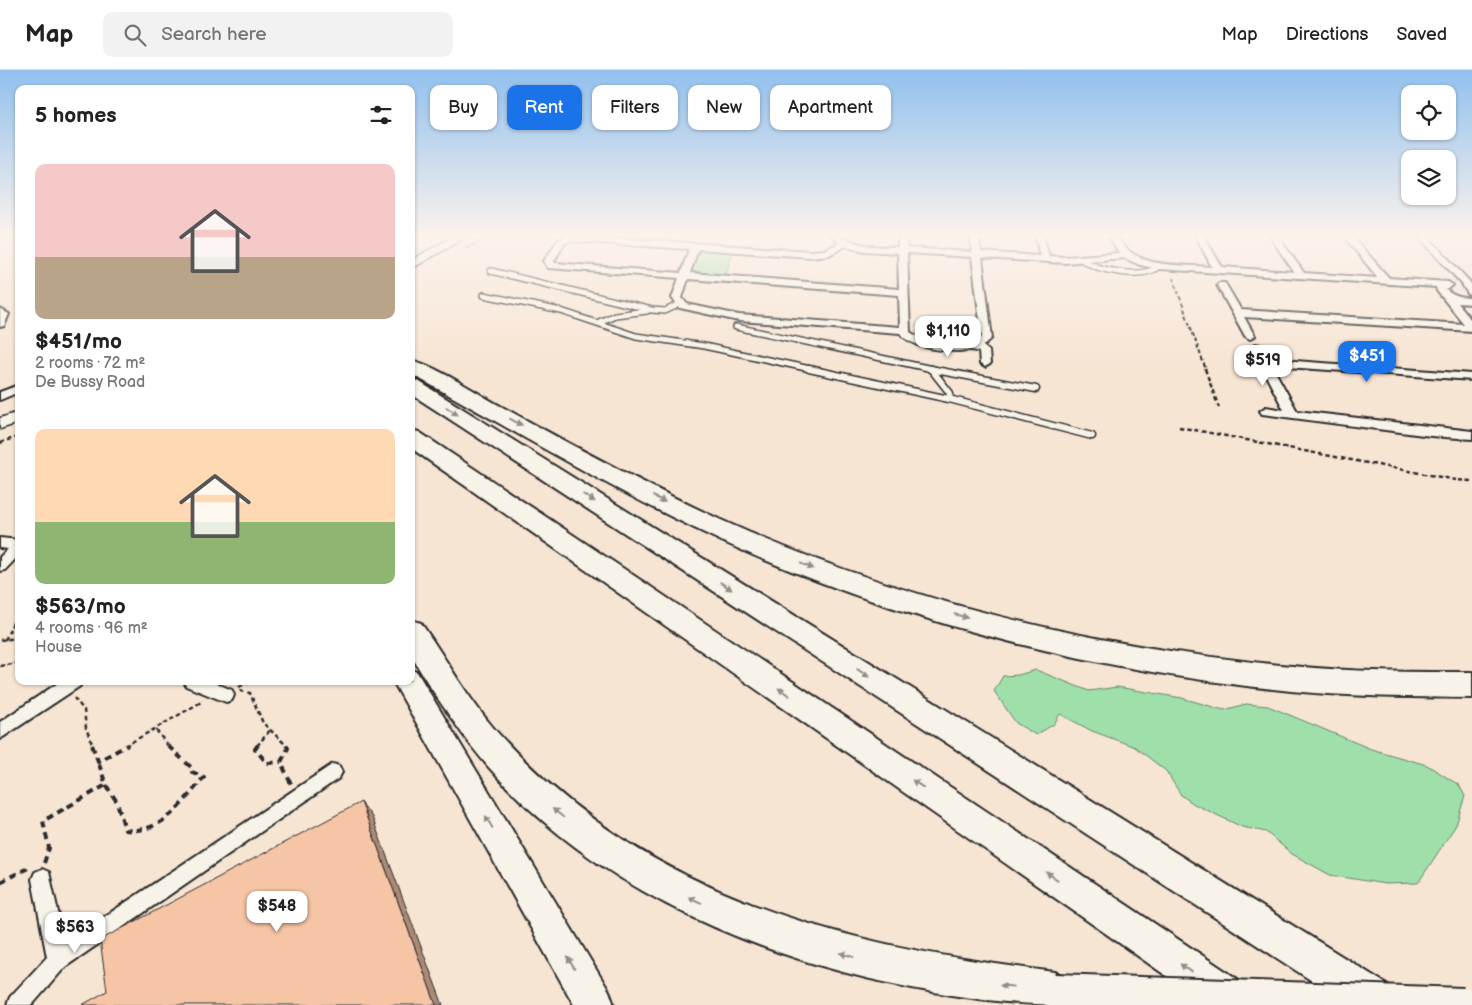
<!DOCTYPE html>
<meta charset="utf-8">
<style>
:root{--surface:#fff;--page:#f2f2f2;--text:#222;--muted:#767676;--line:#e0e0e0;--accent:#1a73e8}
body{margin:0;font-family:"Balsamiq Sans",sans-serif;background:var(--page);color:var(--text);height:100vh;display:flex;flex-direction:column;font-size:19px;white-space:nowrap}
*{box-sizing:border-box;margin:0}
p{font-size:16px;color:var(--muted)}
.icon{flex:none;width:28px;height:28px;fill:none;stroke:currentColor;stroke-width:2;stroke-linecap:round;stroke-linejoin:round}
.map{position:relative;flex:1;overflow:hidden}
.panel{position:absolute;left:15px;top:15px;width:400px;height:600px;display:flex;flex-direction:column;background:var(--surface);border-radius:10px;box-shadow:0 1px 4px #0004}
.panel>*{flex:none}
.hud{position:absolute;left:430px;top:15px;width:475px;height:45px;display:flex;gap:10px}
.controls{position:absolute;left:1401px;top:15px;display:grid;gap:10px}
.controls a{display:grid;place-items:center;width:55px;height:55px;border-radius:10px;background:var(--surface);box-shadow:0 1px 4px #0004;font-size:25px}
.price{position:absolute;translate:-50% -42px;padding:0 11px;border-radius:10px;background:#fff;color:#222;font-size:16px;line-height:32px;filter:drop-shadow(0 1px 2px #0008)}
.price::after{content:'';position:absolute;left:50%;top:30px;width:15px;height:11px;margin-left:-8px;background:inherit;clip-path:polygon(0 0,100% 0,50% 100%)}
.price.current{background:var(--accent);color:#fff}
ul{padding:0;list-style:none}
li{display:grid;align-content:center;gap:10px;height:265px;padding:0 20px}
li span{display:grid;place-items:center;height:155px;border-radius:10px;color:#555}
li>.icon{margin-inline-start:auto}
span .icon{width:90px;height:90px;fill:#fffc;stroke-width:1}
li b{font-size:21px}
h2{display:flex;justify-content:space-between;align-items:center;height:60px;padding:0 20px;font-size:21px}
.tag{padding:0 18px;border-radius:10px;background:var(--surface);box-shadow:0 1px 4px #0004;font-size:18px;line-height:45px}
.tag.current{background:var(--accent);color:#fff}
header{display:flex;align-items:center;gap:30px;box-sizing:border-box;height:70px;padding:0 25px;background:var(--surface);border-bottom:1px solid var(--line)}
header strong{font-size:24px}
nav{display:flex;gap:28px;margin-inline-start:auto;font-size:18px}
.search{width:350px;height:45px;background:var(--page);display:flex;align-items:center;gap:12px;box-sizing:border-box;padding:0 18px;border-radius:10px;color:var(--muted);font-size:19px}
.map>svg:first-child{display:block}
.green{fill:#9fdfa9;stroke:#65856a}
.lines{fill:none;stroke-linecap:round;stroke-linejoin:round}
.service-far1-casing{stroke:#2b2b2b;stroke-width:8}
.service-casing{stroke:#2b2b2b;stroke-width:9}
.minor-casing{stroke:#2b2b2b;stroke-width:4}
.secondary-casing{stroke:#2b2b2b;stroke-width:3}
.motorway-casing{stroke:#2b2b2b;stroke-width:4}
.path-far2{stroke:#2b2b2b;stroke-width:2;stroke-dasharray:4 2.5;stroke-linecap:butt}
.path-far1{stroke:#2b2b2b;stroke-width:2.5;stroke-dasharray:4.5 3;stroke-linecap:butt}
.path{stroke:#2b2b2b;stroke-width:4;stroke-dasharray:7 5;stroke-linecap:butt}
.service-far1{stroke:#f7f3e8;stroke-width:5}
.service{stroke:#f7f3e8;stroke-width:6}
.minor{fill:#f7f3e8;fill-rule:evenodd}
.secondary{fill:#f7f3e8;fill-rule:evenodd}
.motorway{fill:#f7f3e8;fill-rule:evenodd}
.motorway-bridge-casing{stroke:#2b2b2b;stroke-width:38;stroke-linecap:butt}
.motorway-bridge{stroke:#f7f3e8;stroke-width:34}
.shaded-wall{fill:#ac8a74;stroke:#2b2b2b}
.building{fill:#f6c5a5;stroke:#2b2b2b}
.oneway{fill:#918f8a}
</style>
<header>
<strong>Map</strong>
<div class="search"><svg class="icon" aria-label="search" viewBox="0 0 24 24"><circle cx="10" cy="10" r="6"/><path d="M15 15l6 6"/></svg>Search here</div>
<nav><a>Map</a><a>Directions</a><a>Saved</a></nav>
</header>
<div class="map">
<svg width="1472" height="935" viewBox="0 0 1472 935">
<rect width="100%" height="100%" fill="#f7e5d4"/>
<filter id="ink" filterUnits="userSpaceOnUse"><feTurbulence type="fractalNoise" baseFrequency=".02" numOctaves="2"/><feDisplacementMap in="SourceGraphic" scale="10" xChannelSelector="R" yChannelSelector="G"/><feConvolveMatrix kernelMatrix="1 2 1 2 8 2 1 2 1" color-interpolation-filters="sRGB"/></filter>
<g filter="url(#ink)">
<g class="green">
<path d="M706 179 733 180 725 208 690 202 697 183Z"/>
<path d="M1036 600 1089 621 1117 617 1182 628 1224 640 1246 634 1268 636 1371 679 1427 695 1459 715 1465 726 1456 755 1418 813 1385 814 1330 805 1292 784 1266 762 1242 757 1194 734 1181 725 1166 701 1135 677 1092 661 1060 644 1054 654 1036 665 1016 653 994 621 1003 606 1018 605Z"/>
</g>
<g class="lines">
<defs>
<g id="service-far1">
<path d="M1081 189C1098 201 1143 210 1159 196"/>
<path d="M491 201 652 240 665 241 680 234"/>
<path d="M484 225 561 241 636 266 704 276 815 300"/>
<path d="M599 252 615 245 647 241"/>
<path d="M736 257 937 300"/>
</g>
<g id="service">
<path d="M809 299 949 329 1092 366"/>
<path d="M930 299 1036 319"/>
<path d="M931 299 950 323 949 329"/>
</g>
<g id="minor">
<path d="M567 165 810 181 824 180 839 173 831 165C842 165 850 172 861 174 873 177 886 177 898 177V165H906L907 178 972 182 970 165H978L981 182 1040 186 1035 165H1043L1049 186 1065 187 1119 183 1108 165H1116C1134 200 1178 194 1212 197L1195 165H1203L1222 197 1294 202 1269 165H1277L1304 203 1378 208 1343 165H1351L1389 208 1448 212 1453 215 1446 220C1454 227 1462 228 1472 228V234L1457 233 1472 251V261L1244 247 1255 266 1250 269 1245 266 1217 215 1219 213H1225L1241 240 1464 254 1437 221 1436 217 1159 199 1140 195 1124 188 1065 193 982 188 992 268 983 276 989 281 990 294 985 297 980 294 979 282C972 279 967 280 960 281 941 281 912 278 900 263L739 251 680 238 672 228 679 208 548 198 544 191 558 170ZM569 171 689 179 681 203 555 193 554 191 564 174ZM846 176 864 181 898 183 899 219 690 203 698 179 810 187 829 185ZM907 183 972 187 982 267C967 281 925 273 910 262ZM688 209 899 225 900 257 739 245 687 234 682 228Z"/>
<path d="M1417 165H1426L1469 211 1472 215V225L1468 224 1462 214Z"/>
<path d="M0 239 9 244 4 256 0 257Z"/>
<path d="M1256 274 1260 275 1268 289 1472 304V310L1272 296 1297 341 1472 361V369L1431 366 1262 344 1260 341 1266 337 1284 340 1251 277Z"/>
<path d="M19 315V322L0 330V322Z"/>
<path d="M0 468 19 470V485L5 500 0 501V487L8 479 0 478Z"/>
<path d="M61 611H82L80 616 0 669V652Z"/>
<path d="M184 611H210L232 620 234 625 232 630 226 632 186 616Z"/>
<path d="M333 694 339 696 342 702 339 708 65 897 32 935H7L10 927 47 887 32 809 35 802 42 799 49 802 65 873Z"/>
</g>
<g id="secondary">
<path d="M456 165H470L411 199V190Z"/>
<path d="M19 342V353L0 359V348Z"/>
</g>
<g id="motorway">
<path d="M411 290C437 296 481 326 506 339 577 378 648 416 721 450 900 531 1097 578 1292 596 1352 602 1412 602 1472 602V628C1412 627 1351 627 1291 621 1106 602 917 557 746 482 630 431 522 365 411 304Z"/>
<path d="M411 309 418 311 1393 918 1398 932 1397 935H1349L411 324Z"/>
<path d="M411 360 419 362 1245 914 1250 928 1247 935H1208L411 378Z"/>
<path d="M411 550 421 553C446 589 468 629 497 662 646 828 843 876 1055 902L1069 907 1074 921 1069 935C1024 935 978 930 934 922 754 891 560 808 454 652 446 641 413 592 411 583 410 572 411 560 411 550Z"/>
<path d="M411 600 417 602 609 921 614 935H574L393 611H411Z"/>
</g>
</defs>
<use href="#service-far1" class="service-far1-casing"/>
<use href="#service" class="service-casing"/>
<use href="#minor" class="minor-casing"/>
<use href="#secondary" class="secondary-casing"/>
<use href="#motorway" class="motorway-casing"/>
<g class="path-far2">
<path d="M466 178 495 165"/>
<path d="M1173 208 1206 300"/>
</g>
<g class="path-far1">
<path d="M1205 299 1219 338"/>
<path d="M1179 357 1456 410 1472 411"/>
<path d="M0 373 19 366"/>
<path d="M0 570 19 568"/>
<path d="M5 570 19 540"/>
<path d="M0 596 19 593"/>
<path d="M239 617 251 611"/>
<path d="M240 621 250 623 263 653 287 676"/>
<path d="M74 628 84 640 86 658 93 676"/>
<path d="M156 660 168 676"/>
<path d="M125 676 203 631"/>
<path d="M257 676 270 660"/>
</g>
<g class="path">
<path d="M92 675 98 691 128 675"/>
<path d="M258 675 255 679 267 693 281 692"/>
<path d="M286 675 288 678 281 692 291 714"/>
<path d="M106 715 117 732 125 760C163 764 182 733 204 707L192 702V698L167 675"/>
<path d="M44 793 49 778 43 751 106 715 98 691"/>
<path d="M0 812 28 798"/>
</g>
<use href="#service-far1" class="service-far1"/>
<use href="#service" class="service"/>
<use href="#minor" class="minor"/>
<use href="#secondary" class="secondary"/>
<use href="#motorway" class="motorway"/>
<defs>
<path id="motorway-bridge" d="M1055 921 1463 935"/>
</defs>
<use href="#motorway-bridge" class="motorway-bridge-casing"/>
<use href="#motorway-bridge" class="motorway-bridge"/>
</g>
<path class="shaded-wall" d="M361 732 372 747 443 935H436Z"/>
<path class="building" d="M361 732 436 935H82L107 921 100 870Z"/>
<defs><path id="oneway-solid" d="M-6-.8H1V-3.2L6.5 0L1 3.2V.8H-6Z" transform="scale(1.25)"/></defs>
<g class="oneway">
<use href="#oneway-solid" transform="translate(452 341) rotate(33)"/>
<use href="#oneway-solid" transform="translate(516 352) rotate(28)"/>
<use href="#oneway-solid" transform="translate(589 428) rotate(32)"/>
<use href="#oneway-solid" transform="translate(659 429) rotate(26)"/>
<use href="#oneway-solid" transform="translate(807 496) rotate(22)"/>
<use href="#oneway-solid" transform="translate(726 516) rotate(33)"/>
<use href="#oneway-solid" transform="translate(961 546) rotate(15)"/>
<use href="#oneway-solid" transform="translate(863 603) rotate(33)"/>
<use href="#oneway-solid" transform="translate(784 622) rotate(-146)"/>
<use href="#oneway-solid" transform="translate(918 714) rotate(-146)"/>
<use href="#oneway-solid" transform="translate(558 743) rotate(-141)"/>
<use href="#oneway-solid" transform="translate(489 752) rotate(-120)"/>
<use href="#oneway-solid" transform="translate(1052 806) rotate(-146)"/>
<use href="#oneway-solid" transform="translate(695 830) rotate(-156)"/>
<use href="#oneway-solid" transform="translate(847 885) rotate(-164)"/>
<use href="#oneway-solid" transform="translate(571 893) rotate(-120)"/>
<use href="#oneway-solid" transform="translate(1186 898) rotate(-146)"/>
<use href="#oneway-solid" transform="translate(1007 916) rotate(-174)"/>
</g>
</g>
<linearGradient id="sky" x2="0" y2="1"><stop stop-color="#91c0ee"/><stop offset="0.56" stop-color="#fbf3ec"/><stop offset="1" stop-color="#fbf3ec" stop-opacity="0"/></linearGradient>
<rect width="1472" height="295" fill="url(#sky)"/>
</svg>
<div class="controls">
<a><svg class="icon" aria-label="locate" viewBox="0 0 24 24"><circle cx="12" cy="12" r="6"/><path d="M12 2v4M12 18v4M2 12h4M18 12h4"/></svg></a>
<a><svg class="icon" aria-label="layers" viewBox="0 0 24 24"><path d="M12 4l9 5-9 5-9-5zM3 14l9 5 9-5"/></svg></a>
</div>
<b class="price" style="left:948px;top:288px">$1,110</b>
<b class="price current" style="left:1367px;top:313px">$451</b>
<b class="price" style="left:1263px;top:317px">$519</b>
<b class="price" style="left:277px;top:863px">$548</b>
<b class="price" style="left:75px;top:884px">$563</b>
<div class="hud">
<a class="tag">Buy</a>
<a class="tag current">Rent</a>
<a class="tag">Filters</a>
<a class="tag">New</a>
<a class="tag">Apartment</a>
</div>
<section class="panel">
<h2>5 homes<svg class="icon" aria-label="filters" viewBox="0 0 24 24"><path d="M4 7h16M4 17h16"/><circle cx="9" cy="7" r="2"/><circle cx="15" cy="17" r="2"/></svg></h2>
<ul>
<li><span style="background:linear-gradient(#f6c9c9 60%,#b9a48a 0)"><svg class="icon" aria-label="home" viewBox="0 0 24 24"><path d="M3 11l9-7 9 7M6 9v11h12V9"/></svg></span><div><b>$451/mo</b><p>2 rooms · 72 m²</p><p>De Bussy Road</p></div></li>
<li><span style="background:linear-gradient(#ffd9b3 60%,#8fb573 0)"><svg class="icon" aria-label="home" viewBox="0 0 24 24"><path d="M3 11l9-7 9 7M6 9v11h12V9"/></svg></span><div><b>$563/mo</b><p>4 rooms · 96 m²</p><p>House</p></div></li>
</ul>
</section>
</div>
